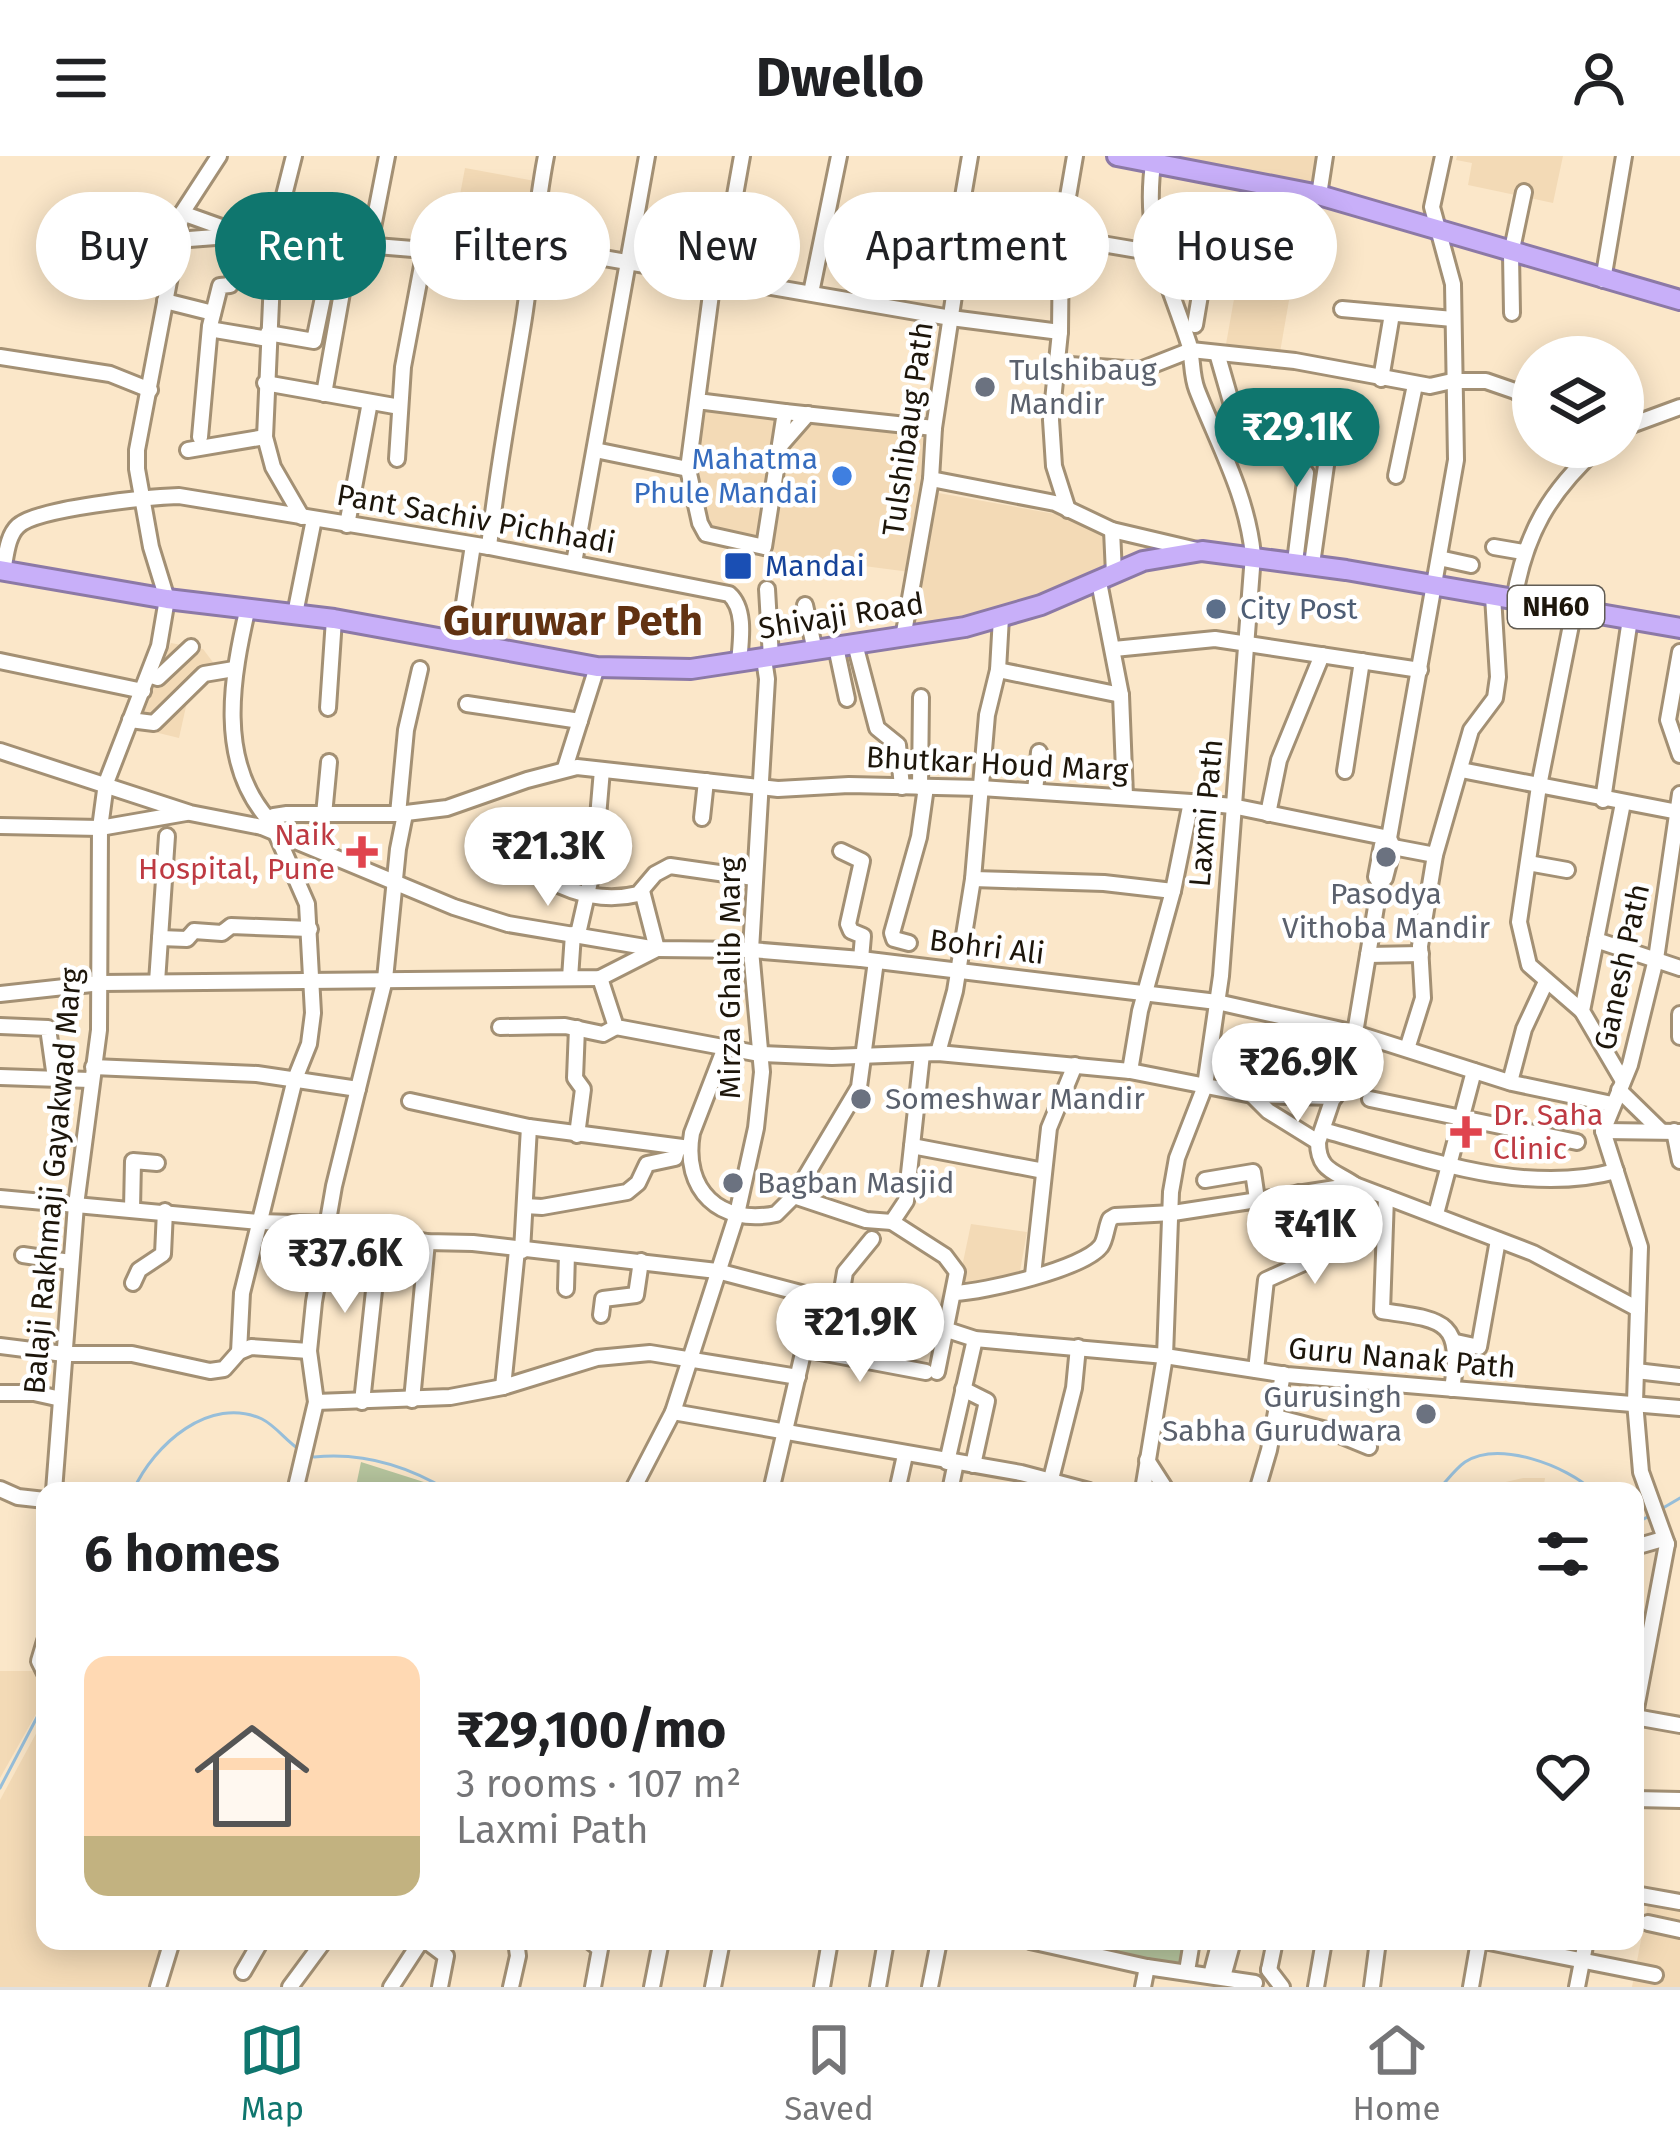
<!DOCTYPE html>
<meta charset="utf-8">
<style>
:root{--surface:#fff;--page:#f2f2f2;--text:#202124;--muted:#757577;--line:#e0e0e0;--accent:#0f766e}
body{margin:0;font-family:"Fira Sans",sans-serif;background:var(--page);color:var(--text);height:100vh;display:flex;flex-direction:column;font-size:45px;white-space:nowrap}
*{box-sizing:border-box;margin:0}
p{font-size:39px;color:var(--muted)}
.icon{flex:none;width:66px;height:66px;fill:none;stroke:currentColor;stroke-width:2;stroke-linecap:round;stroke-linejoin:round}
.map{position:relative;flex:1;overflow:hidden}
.details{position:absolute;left:36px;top:1326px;width:1608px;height:468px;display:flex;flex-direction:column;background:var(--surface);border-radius:24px;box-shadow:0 6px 30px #0003}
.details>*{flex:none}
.hud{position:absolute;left:36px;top:36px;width:1608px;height:108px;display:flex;gap:24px}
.tools{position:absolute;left:1512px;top:180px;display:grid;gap:24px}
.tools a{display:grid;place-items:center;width:132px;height:132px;border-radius:50%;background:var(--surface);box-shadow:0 6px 30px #0003;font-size:60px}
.price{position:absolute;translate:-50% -102px;padding:0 27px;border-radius:42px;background:#fff;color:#222;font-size:39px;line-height:78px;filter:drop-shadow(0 3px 6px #0008)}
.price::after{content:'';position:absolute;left:50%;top:72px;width:36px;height:27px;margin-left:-18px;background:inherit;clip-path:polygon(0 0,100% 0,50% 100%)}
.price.on{background:var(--accent);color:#fff}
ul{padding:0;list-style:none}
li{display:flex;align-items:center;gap:36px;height:300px;padding:0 48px}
li span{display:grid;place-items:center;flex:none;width:336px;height:240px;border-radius:24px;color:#555}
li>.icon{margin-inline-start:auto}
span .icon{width:144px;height:144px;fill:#fffc;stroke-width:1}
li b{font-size:51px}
h2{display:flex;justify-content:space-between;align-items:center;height:144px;padding:0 48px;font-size:51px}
.tag{padding:0 42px;border-radius:54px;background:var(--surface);box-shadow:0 6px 30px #0003;font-size:42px;line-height:108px}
.tag.on{background:var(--accent);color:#fff}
header{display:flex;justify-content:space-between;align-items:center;height:156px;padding:0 48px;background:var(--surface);font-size:54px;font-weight:700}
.tab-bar{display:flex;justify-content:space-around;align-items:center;height:168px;border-top:3px solid var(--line);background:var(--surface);font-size:33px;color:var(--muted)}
.tab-bar a{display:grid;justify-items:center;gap:6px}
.tab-bar .on{color:var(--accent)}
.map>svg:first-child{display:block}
.built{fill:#f3dab6}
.green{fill:#b6c59e}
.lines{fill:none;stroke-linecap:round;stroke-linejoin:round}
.stream{stroke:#97bed9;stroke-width:3}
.minor-casing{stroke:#a39074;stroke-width:20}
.highway-casing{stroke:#8c79a6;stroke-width:24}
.minor{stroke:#fff;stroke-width:14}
.highway{stroke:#c8aff9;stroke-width:18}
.worship-dot{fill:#6b7280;stroke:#fff;stroke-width:4.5}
.shop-dot{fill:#3f7fe0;stroke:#fff;stroke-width:4.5}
.transit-dot{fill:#1a4fb4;stroke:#fff;stroke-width:4.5}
.service-dot{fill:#5c6f8a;stroke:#fff;stroke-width:4.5}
.health-dot{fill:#e0444e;stroke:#fff;stroke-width:4.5}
.labels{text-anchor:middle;stroke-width:9;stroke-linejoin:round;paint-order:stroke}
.shield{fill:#fff;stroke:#615c54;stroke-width:3}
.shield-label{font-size:27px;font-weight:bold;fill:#1d160b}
.worship-label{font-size:30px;fill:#5b616d;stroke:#fff;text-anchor:start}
.street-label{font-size:30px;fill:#1d160b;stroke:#fff}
.shop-label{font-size:30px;fill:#366cbe;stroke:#fff;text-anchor:end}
.transit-label{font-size:30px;fill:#164399;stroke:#fff;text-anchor:start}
.service-label{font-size:30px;fill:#4e5e75;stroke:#fff;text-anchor:start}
.health-label{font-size:30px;fill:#be3a42;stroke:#fff;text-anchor:end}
.district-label{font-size:42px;font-weight:bold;fill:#613212;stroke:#fff}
</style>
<header><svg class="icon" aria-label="menu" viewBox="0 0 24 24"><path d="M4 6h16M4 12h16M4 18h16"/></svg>Dwello<svg class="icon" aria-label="person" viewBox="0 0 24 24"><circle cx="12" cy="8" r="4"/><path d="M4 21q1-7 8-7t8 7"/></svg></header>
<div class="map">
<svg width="1680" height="1831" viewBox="0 0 1680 1831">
<rect width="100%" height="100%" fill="#fbe7c9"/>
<g class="built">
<path d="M1158 0H1321L1315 32Z"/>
<path d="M1457 0H1563L1553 47 1468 29 1472 7 1456 4Z"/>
<path d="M465 12 535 25 530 55 502 50 499 63 457 55Z"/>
<path d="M1254 30 1307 41 1279 202 1225 194Z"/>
<path d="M695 234 785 251 933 268 910 416 748 395 700 381 689 341Z"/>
<path d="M933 336 1066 360 1107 376 1108 418 1001 456 917 475 911 449Z"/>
<path d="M171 487 203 493 215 509 187 546 179 582 138 572Z"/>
<path d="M971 1068 1027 1076 1020 1115 991 1125 958 1130Z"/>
<path d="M1523 1322H1545L1543 1335H1467Z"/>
<path d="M0 1515H39L45 1519V1542L0 1622Z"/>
<path d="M45 1561V1785H169L154 1831H0V1644Z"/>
<path d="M1648 1748 1680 1753V1831H1632Z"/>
</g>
<g class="green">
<path d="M361 1306 427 1327 425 1335H355Z"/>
<path d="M1109 1785H1189L1185 1811 1106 1796Z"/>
</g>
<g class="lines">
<g class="stream">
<path d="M308 1298 314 1301C362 1296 408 1310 449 1335"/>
<path d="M133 1335C154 1288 210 1239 262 1263 276 1270 286 1285 300 1294"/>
<path d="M1437 1335C1446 1326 1455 1313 1465 1306 1499 1284 1567 1310 1593 1335"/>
<path d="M1663 1352 1680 1342"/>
<path d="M1635 1368 1649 1360"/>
<path d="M0 1632 45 1546"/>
</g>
<defs>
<g id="minor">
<path d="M294 0 274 79 265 281 273 311 302 361"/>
<path d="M1319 39 1325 0"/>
<path d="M182 57 238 77"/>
<path d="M1007 74 1061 84"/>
<path d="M1061 81 1155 97"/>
<path d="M176 84 242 79 425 94 534 90 951 162 1060 176"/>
<path d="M370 87 387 0"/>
<path d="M1009 100 1059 109"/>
<path d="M237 109 273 117"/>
<path d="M1162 117 1203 122"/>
<path d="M720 123 742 0"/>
<path d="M1603 124 1624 0"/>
<path d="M811 137 839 0"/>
<path d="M165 145 213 157"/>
<path d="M1342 153 1453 163"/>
<path d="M1512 157 1511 98 1524 36"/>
<path d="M1195 169 1212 68"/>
<path d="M215 174 268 183"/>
<path d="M268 177 314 185 326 127"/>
<path d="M0 201 110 218 150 234"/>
<path d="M1568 201H1569"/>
<path d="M1056 208 1140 214 1191 194 1295 205 1430 230 1452 225H1486L1515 235 1533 248"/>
<path d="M1381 223 1392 158"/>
<path d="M265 227 400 251"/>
<path d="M324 238 351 86"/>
<path d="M697 245 785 256 764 391 706 378 700 367 688 313 713 123"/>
<path d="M785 256 934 272"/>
<path d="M1623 272 1680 251"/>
<path d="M1217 280 1238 270 1217 197"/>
<path d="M200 281 210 170 220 130 230 129 237 113 234 79"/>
<path d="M780 290 808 258"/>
<path d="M188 294 265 281"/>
<path d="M595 294 688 313"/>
<path d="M397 303 403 211 425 94"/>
<path d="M1396 320 1415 229"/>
<path d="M931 323 1055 347 1112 374 1197 394"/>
<path d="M1068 354 1054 310 1051 264 1060 176 1061 81 1075 0"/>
<path d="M347 369 370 246"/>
<path d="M1112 374 1114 418"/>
<path d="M489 391C497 315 511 242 523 168 532 112 535 56 546 0"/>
<path d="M1494 391 1523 396"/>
<path d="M1439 402 1471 409"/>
<path d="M1295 406 1306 317"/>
<path d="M574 407 647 0"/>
<path d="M1312 408 1332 267"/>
<path d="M3 415C6 401 7 380 18 370 37 352 150 341 179 340L489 391 729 438C746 453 741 484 739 506"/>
<path d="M1099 426 1121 539 1125 640"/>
<path d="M767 433 771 502"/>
<path d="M1514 444C1525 378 1549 336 1599 291"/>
<path d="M805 449 815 495"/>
<path d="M248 451C232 520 216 605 269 664"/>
<path d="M1574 454 1539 630 1519 766 1529 809 1582 855"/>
<path d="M295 458 314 363"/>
<path d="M903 482 931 323 934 272 955 133 952 105 970 0"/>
<path d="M458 486 473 389"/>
<path d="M855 488 877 572 898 589 902 631"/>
<path d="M836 491 847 543"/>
<path d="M1114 493 1215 483 1420 514"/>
<path d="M1680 496 1668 564 1680 599"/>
<path d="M0 505 143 535"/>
<path d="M998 514 1121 539"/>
<path d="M149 519 158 522 191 491"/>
<path d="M467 548 580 565"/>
<path d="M328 552 334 463"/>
<path d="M130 564 154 567 204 518 234 513"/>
<path d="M0 595 190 657 262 671 454 751 508 768 657 793 751 794 861 803 1217 846 1355 877 1512 927 1612 948"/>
<path d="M565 612 597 511"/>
<path d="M1461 614 1678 656"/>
<path d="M1345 615 1362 505"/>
<path d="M920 631 921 541"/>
<path d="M1035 635 1039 596"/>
<path d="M1603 644 1630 463"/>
<path d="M398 658 406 574 420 513"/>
<path d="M1268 658 1279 604 1322 499"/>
<path d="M324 659 329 606"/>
<path d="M702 662 706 625"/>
<path d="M0 670 100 672 186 657"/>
<path d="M262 671 274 660 287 658H398L447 652 527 624 577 611 778 633 849 629 981 632 1191 646 1232 650 1389 682"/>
<path d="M1393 691 1435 699"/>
<path d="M841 695 862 705 848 768 851 775 863 780 861 803"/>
<path d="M1528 707 1567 714"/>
<path d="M529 712C561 734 598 748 638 738L655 718 670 710 754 722"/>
<path d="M973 723 1104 727 1173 735"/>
<path d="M1380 727 1385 722 1393 691 1389 682 1456 304 1453 128 1432 51 1443 0"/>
<path d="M578 778 594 708 602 614"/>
<path d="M160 782 187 783 194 775 222 777 231 770 310 773"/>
<path d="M1596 784 1680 812"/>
<path d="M909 787 894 783 892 777 919 681 926 631"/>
<path d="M1368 799 1421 798"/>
<path d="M570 822 573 778"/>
<path d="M600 822 616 871 760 898 832 901 938 897 1130 915 1252 939 1335 941"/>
<path d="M157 826 167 680"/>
<path d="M0 838 101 827 600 822 657 793 642 735"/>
<path d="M1680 858V881"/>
<path d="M0 870 48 872 55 922"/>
<path d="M500 871 565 870 603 878 616 871"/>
<path d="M577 872 575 922 583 933 577 979"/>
<path d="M1407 893 1423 842 1420 790 1435 699 1471 574 1495 542 1498 521 1493 440"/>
<path d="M724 894 692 977C682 1034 720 1070 776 1058L794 1040 859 931 876 805"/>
<path d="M938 897 955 835 973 723 987 559 998 514 1001 461"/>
<path d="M93 911 257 918 358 933"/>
<path d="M1130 915 1140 855 1173 735 1191 646"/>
<path d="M0 921 90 924"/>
<path d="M1623 925 1582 855 1623 647"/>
<path d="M1510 926 1524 873 1545 828"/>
<path d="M1619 934 1661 975"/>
<path d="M1252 939 1268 955 1318 986"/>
<path d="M1370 943 1577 986"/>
<path d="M410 945 529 971 690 992"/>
<path d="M1323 974C1415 999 1520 1041 1616 1015"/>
<path d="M1603 975 1680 976"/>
<path d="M1674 975 1680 1005"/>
<path d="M912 990 1044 1015"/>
<path d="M1205 1024 1253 1016 1257 1043"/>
<path d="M1355 1029C1335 1015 1318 1015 1318 986L1355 877 1380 727 1376 721 1382 689 1388 685"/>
<path d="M794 1040 866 1064 892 1066 906 1045 922 898"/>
<path d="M1386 1041 1382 1155C1444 1164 1463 1164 1452 1233"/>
<path d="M0 1042 259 1066 328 1068 427 1086 473 1087 717 1115 816 1141 889 1155 975 1183 1165 1200 1287 1219 1680 1252"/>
<path d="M525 1050 542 1051 627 1036 638 1027 647 1008 675 1002 678 991"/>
<path d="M132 1053 133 1005 157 1007"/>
<path d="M1436 1058 1474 915"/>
<path d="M892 1066 945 1100 957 1116 937 1216"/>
<path d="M522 1095 529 971"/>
<path d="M23 1099 70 1106"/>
<path d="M1033 1119 1049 972 1075 909"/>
<path d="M133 1127 139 1114 163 1098 165 1055"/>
<path d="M566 1133 567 1098"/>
<path d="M955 1137C983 1136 1084 1113 1101 1090 1106 1083 1106 1071 1110 1063L1115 1060 1173 1057 1355 1029 1533 1097 1638 1153"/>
<path d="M840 1146 845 1116 872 1083"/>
<path d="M601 1159 603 1143 636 1139 641 1105"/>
<path d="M1456 1186 1479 1191 1498 1084"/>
<path d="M0 1190 64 1198H132L210 1215 224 1213 239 1196 251 1191 309 1195"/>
<path d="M804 1193 926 1216"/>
<path d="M239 1196 242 1137 295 923 309 888 313 857 307 748 275 675"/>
<path d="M1256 1214 1266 1124 1306 1106 1299 1037"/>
<path d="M1636 1215 1680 1220"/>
<path d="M503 1231 517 1094"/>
<path d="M963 1233 987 1245 973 1309"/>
<path d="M0 1237H34L61 1243"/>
<path d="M412 1244 427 1086"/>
<path d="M316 1246 450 1241 503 1231 597 1202 650 1197 798 1221"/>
<path d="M362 1246 380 1079"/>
<path d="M673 1256 1021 1317 1089 1335"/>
<path d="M1276 1261 1330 1275 1369 1291"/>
<path d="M1147 1304 1167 1335"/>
<path d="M947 1306 975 1183"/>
<path d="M1144 1328 1165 1200 1171 1036 1177 1002 1205 930 1221 820 1253 399C1247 339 1219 290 1197 234 1191 219 1193 203 1189 188 1165 114 1142 81 1154 0"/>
<path d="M0 1333 18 1341 45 1344"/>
<path d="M54 1335 76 1049 99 874 100 672 106 627 159 490 167 443 151 391 137 313V294L182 57 219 0"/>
<path d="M295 1335 316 1246 309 1195 314 1146 334 1030 385 823 398 693 405 658"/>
<path d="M632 1335 673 1256 737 1058 756 972 762 916 751 794 767 523 764 503"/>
<path d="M771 1335 816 1141"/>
<path d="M897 1335 905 1299"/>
<path d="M950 1335 956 1306"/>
<path d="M1048 1335 1074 1232 1078 1191"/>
<path d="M1257 1335 1269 1294 1283 1218"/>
<path d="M1667 1388 1641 1316 1635 1246 1640 1091 1603 975 1630 909 1656 803 1680 638"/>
<path d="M1635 1391 1663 1383"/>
<path d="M45 1485 39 1505 45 1517"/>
<path d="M1635 1558 1667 1388"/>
<path d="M1635 1561 1680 1569"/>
<path d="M1635 1643 1680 1644"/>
<path d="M1635 1738 1680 1746"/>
<path d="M1648 1767 1680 1774"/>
<path d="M426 1785 446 1800 440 1831"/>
<path d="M590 1785 600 1793 593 1831"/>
<path d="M1030 1785 1147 1811 1255 1827"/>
<path d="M1484 1785 1655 1819"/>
<path d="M1269 1814 1275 1785"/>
<path d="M1269 1814 1282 1831"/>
<path d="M1187 1815 1192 1785"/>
<path d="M243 1816 261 1785"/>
<path d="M1211 1819 1220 1785"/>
<path d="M1223 1821 1233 1785"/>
<path d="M158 1831 172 1785"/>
<path d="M290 1831 324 1785"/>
<path d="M391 1831 421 1785"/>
<path d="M511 1831 518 1800 516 1785"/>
<path d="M652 1831 661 1785"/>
<path d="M713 1831 722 1785"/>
<path d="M822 1831 830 1785"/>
<path d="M878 1831 886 1785"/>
<path d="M930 1831 939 1785"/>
<path d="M1143 1831 1147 1811"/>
<path d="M1316 1831 1324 1785"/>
<path d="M1372 1831 1378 1785"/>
<path d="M1471 1831 1479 1785"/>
<path d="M1577 1831 1586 1785"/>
</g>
<g id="highway">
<path d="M1117 0 1319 39 1680 144"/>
<path d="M0 414 167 443 334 463 597 511 691 513 965 471 1041 449 1143 405 1202 395 1346 414 1680 472"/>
</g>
</defs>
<use href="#minor" class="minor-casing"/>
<use href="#highway" class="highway-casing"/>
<use href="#minor" class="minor"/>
<use href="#highway" class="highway"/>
</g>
<g class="worship-dot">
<circle cx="985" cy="231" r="12"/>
<circle cx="1386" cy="701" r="12"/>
<circle cx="861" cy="943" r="12"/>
<circle cx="733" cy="1027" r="12"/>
<circle cx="1426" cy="1258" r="12"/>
</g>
<circle class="shop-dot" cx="842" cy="320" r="12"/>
<rect class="transit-dot" x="723" y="395" width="30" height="30" rx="6"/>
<circle class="service-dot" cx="1216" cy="453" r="12"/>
<g class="health-dot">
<path d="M356 678h12v12h12v12h-12v12h-12v-12h-12v-12h12z"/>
<path d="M1460 958h12v12h12v12h-12v12h-12v-12h-12v-12h12z"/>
</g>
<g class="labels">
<rect class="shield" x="1508" y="430" width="96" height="42" rx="9"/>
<g class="shield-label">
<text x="1556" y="460">NH60</text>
</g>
<g class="worship-label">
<text x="1009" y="224">Tulshibaug<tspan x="1009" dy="34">Mandir</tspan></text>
<text x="1386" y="748" text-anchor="middle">Pasodya<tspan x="1386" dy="34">Vithoba Mandir</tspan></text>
<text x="885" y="953">Someshwar Mandir</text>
<text x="757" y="1037">Bagban Masjid</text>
<text x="1402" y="1251" text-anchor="end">Gurusingh<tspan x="1402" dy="34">Sabha Gurudwara</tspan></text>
</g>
<g class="street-label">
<text transform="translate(908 273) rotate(-82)" y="10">Tulshibaug Path</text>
<text transform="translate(476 363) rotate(10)" y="10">Pant Sachiv Pichhadi</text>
<text transform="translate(841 460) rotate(-9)" y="10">Shivaji Road</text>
<text transform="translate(997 608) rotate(3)" y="10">Bhutkar Houd Marg</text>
<text transform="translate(1206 657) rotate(-85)" y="10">Laxmi Path</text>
<text transform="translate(987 791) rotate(7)" y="10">Bohri Ali</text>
<text transform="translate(1622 811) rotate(-78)" y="10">Ganesh Path</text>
<text transform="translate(730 822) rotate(-90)" y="10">Mirza Ghalib Marg</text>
<text transform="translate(53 1025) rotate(-85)" y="10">Balaji Rakhmaji Gayakwad Marg</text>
<text transform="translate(1402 1202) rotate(5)" y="10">Guru Nanak Path</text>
</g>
<g class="shop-label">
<text x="818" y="313">Mahatma<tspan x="818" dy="34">Phule Mandai</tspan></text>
</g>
<g class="transit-label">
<text x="765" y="420">Mandai</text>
</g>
<g class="service-label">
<text x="1240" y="463">City Post</text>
</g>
<g class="health-label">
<text x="335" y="689">Naik<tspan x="335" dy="34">Hospital, Pune</tspan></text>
<text x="1493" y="969" text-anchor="start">Dr. Saha<tspan x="1493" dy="34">Clinic</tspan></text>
</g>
<g class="district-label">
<text x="573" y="479">Guruwar Peth</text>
</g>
</g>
</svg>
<div class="tools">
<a><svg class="icon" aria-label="layers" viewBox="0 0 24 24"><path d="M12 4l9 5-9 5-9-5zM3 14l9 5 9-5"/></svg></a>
</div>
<b class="price on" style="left:1297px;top:334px">₹29.1K</b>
<b class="price" style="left:548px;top:753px">₹21.3K</b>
<b class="price" style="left:1298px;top:969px">₹26.9K</b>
<b class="price" style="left:1315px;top:1131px">₹41K</b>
<b class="price" style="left:345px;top:1160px">₹37.6K</b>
<b class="price" style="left:860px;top:1229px">₹21.9K</b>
<div class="hud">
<a class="tag">Buy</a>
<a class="tag on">Rent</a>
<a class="tag">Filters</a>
<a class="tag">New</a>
<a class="tag">Apartment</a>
<a class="tag">House</a>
</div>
<section class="details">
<h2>6 homes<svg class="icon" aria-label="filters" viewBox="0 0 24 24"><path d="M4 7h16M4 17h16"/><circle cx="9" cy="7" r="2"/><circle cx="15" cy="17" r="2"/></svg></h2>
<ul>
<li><span style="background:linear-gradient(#ffd9b3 75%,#c2b280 0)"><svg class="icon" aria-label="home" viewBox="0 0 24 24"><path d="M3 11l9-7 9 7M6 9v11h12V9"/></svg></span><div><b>₹29,100/mo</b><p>3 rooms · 107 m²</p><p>Laxmi Path</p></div><svg class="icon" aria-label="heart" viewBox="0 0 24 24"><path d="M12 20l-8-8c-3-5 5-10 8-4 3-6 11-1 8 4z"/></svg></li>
</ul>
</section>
</div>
<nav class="tab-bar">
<a class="on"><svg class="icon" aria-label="map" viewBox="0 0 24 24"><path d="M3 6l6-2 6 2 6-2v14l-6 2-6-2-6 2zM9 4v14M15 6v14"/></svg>Map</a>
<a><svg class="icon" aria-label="saved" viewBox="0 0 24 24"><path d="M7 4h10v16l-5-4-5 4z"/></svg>Saved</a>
<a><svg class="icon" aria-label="home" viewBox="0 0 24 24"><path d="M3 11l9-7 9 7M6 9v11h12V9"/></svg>Home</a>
</nav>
